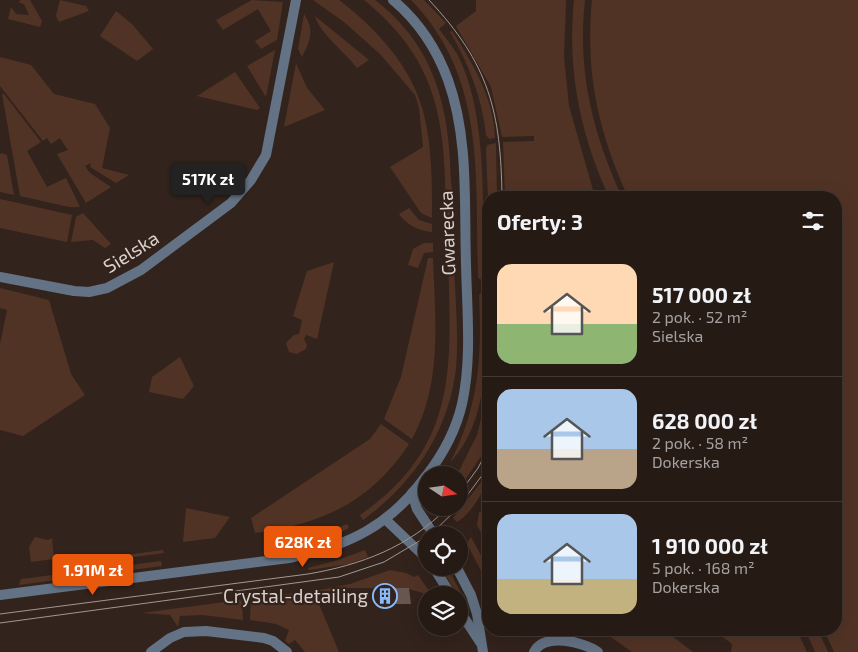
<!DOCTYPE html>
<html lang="pl">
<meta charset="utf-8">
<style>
:root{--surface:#261a15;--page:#322722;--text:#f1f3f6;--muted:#a4a1a0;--line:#423834;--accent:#ea580c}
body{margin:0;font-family:"Exo 2",sans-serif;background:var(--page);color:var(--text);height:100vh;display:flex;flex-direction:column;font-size:19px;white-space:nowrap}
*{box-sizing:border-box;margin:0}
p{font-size:16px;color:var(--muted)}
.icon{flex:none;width:28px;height:28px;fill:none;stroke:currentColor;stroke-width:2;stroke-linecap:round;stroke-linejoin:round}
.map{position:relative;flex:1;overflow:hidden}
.side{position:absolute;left:482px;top:191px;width:360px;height:445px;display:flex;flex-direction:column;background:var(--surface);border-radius:20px;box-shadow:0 5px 20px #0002,0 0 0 1px var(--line)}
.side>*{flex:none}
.needle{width:32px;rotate:103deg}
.tools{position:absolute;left:418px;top:466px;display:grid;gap:10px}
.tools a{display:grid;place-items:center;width:50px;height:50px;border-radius:50%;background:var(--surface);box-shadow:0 5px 20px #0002,0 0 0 1px var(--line);font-size:25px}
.price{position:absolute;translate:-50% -42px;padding:0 11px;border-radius:5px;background:var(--accent);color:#fff;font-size:16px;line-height:32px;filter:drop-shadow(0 1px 2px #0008)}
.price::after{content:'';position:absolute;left:50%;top:30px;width:15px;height:11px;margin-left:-8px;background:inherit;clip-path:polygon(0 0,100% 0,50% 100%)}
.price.selected{background:#222;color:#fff}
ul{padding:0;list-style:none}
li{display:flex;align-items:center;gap:15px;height:125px;padding:0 15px}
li+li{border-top:1px solid var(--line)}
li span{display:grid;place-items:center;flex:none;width:140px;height:100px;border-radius:15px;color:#555}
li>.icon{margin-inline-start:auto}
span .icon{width:60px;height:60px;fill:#fffc;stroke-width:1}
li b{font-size:21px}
h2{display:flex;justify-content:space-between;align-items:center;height:60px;padding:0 15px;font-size:21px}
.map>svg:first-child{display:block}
.green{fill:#513325}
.building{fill:#68574f}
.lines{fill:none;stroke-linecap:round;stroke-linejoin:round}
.street{stroke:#637284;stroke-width:10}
.tram{stroke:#a39792;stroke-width:1}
.labels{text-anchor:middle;stroke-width:4.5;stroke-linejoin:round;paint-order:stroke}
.street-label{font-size:19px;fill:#dbd1cc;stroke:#32231c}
.poi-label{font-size:19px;fill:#dbd1cc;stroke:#32231c;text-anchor:end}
</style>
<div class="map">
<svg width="858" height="652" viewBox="0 0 858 652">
<rect width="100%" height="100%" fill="#32231c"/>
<g class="green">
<path d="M21 0H30L42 21 40 27 8 19 11 7 16 14 29 15 24 4 18 2Z"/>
<path d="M60 0 86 6 89 11 59 22 56 16Z"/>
<path d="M252 0 283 2 277 40 261 49 255 41 271 31 258 9 223 30 216 20Z"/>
<path d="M313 0H339C377 29 413 68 424 115 432 147 432 184 432 218L421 213 390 167 423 147 419 108 415 95 381 55 344 22Z"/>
<path d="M364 0H375C436 47 449 108 451 180 452 194 457 213 446 225 445 130 444 65 364 0Z"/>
<path d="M411 0H424L446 23 439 29C445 37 452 46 457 54 489 113 482 215 484 281L478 278C475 178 487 78 411 0Z"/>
<path d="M476 0H566L564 56 569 106 595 197H505L503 142 534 141V136L502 137 491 87 456 26 476 11Z"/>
<path d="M574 0H585C577 71 593 134 622 197H609C580 134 567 70 574 0Z"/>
<path d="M592 0H858V652H834L824 630H836V198L628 197C598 131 585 73 592 0Z"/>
<path d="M116 11 132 24 153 49 137 61 100 36Z"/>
<path d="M304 14C315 30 310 41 302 57L298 49Z"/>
<path d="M315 16 369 60 357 68C346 53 319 33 315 16Z"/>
<path d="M452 31C473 63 494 99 495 138L489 139 486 135C482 98 469 64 450 32Z"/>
<path d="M275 50 266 97 247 66Z"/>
<path d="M0 57 31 65 54 94 95 104 110 128 102 168 129 175 116 183 90 167 91 163 85 166 90 173 111 187 86 203 57 154 68 150 60 138 51 144 47 138 43 141 0 86Z"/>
<path d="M296 63 307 88 325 110 284 127Z"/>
<path d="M235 72 260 108 257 110 197 96Z"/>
<path d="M2 94H4L41 142 27 151 47 187 66 178 80 207H69L20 196Z"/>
<path d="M496 143 497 197 489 198V224L486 149 487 145Z"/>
<path d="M2 153 7 155 14 195 0 192V154Z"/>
<path d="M0 199 72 215 67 242 0 228Z"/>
<path d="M409 208 419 220 432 224V232C417 230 408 226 399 214Z"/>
<path d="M83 213 111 244 105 248 93 240 71 242 76 217Z"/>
<path d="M424 243H433V252L424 253 418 268 408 265 413 249Z"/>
<path d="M448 250 454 262C455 297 459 334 456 369 448 432 414 483 363 520L360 515C463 444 450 359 448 250Z"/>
<path d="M428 258H433C435 320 443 383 412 439L384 419 401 377Z"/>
<path d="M334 262 317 339 306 335 304 339 307 345 306 349 297 354 289 352 286 343 294 335 299 334 302 320 293 316 307 271Z"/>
<path d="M0 288 49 300 71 374 85 395 23 436 0 430V344L7 310 0 308Z"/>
<path d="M484 290C486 349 492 417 450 463 479 407 482 357 479 295Z"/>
<path d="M180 357 194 386 183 399 149 392 152 377Z"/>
<path d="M489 386V438L482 455 459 489 457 475 477 435Z"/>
<path d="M381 424 409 444C371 502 322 524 255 533L251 518 370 439Z"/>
<path d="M489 472C489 486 469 516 457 522L453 518Z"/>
<path d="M186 508 230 517 215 538 183 542Z"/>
<path d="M489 509V547L477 525 479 512Z"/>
<path d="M347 524 349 528C330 538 287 557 266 547L307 539Z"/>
<path d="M35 537 48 540 52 538 54 559 31 562 29 547Z"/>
<path d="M471 537 489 570V586L468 546V541Z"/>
<path d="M163 550 164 553 66 566 65 563Z"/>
<path d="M365 550 368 557 349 564 309 570 308 568 338 560Z"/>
<path d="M161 561 162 566 19 585 21 579Z"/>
<path d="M441 568H448L468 607 467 610Z"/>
<path d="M390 570 406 573 414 577 418 575 432 595H426V600L423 593 405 588H339L316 597 339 652H305L295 640 289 644 285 641 289 630 276 624 250 620 251 598 314 591 350 584Z"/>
<path d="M240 600 242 602 243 620 203 615 180 616 178 627 170 615 141 613Z"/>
<path d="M601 630H664L693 652H632Z"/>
<path d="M714 630H797L807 652H731L732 644Z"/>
<path d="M805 630H818L828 652H815Z"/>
</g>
<path class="building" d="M377 588H409L411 604H377V601H373Z"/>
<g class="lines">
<g class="street">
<path d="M393 0C418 21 437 50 448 80 469 138 464 204 466 264 467 311 472 359 462 404 456 430 443 454 427 475"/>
<path d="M0 277 74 291 89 292 107 288 141 270 231 203 251 180 266 155 296 0"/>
<path d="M412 493 417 509 434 535"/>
<path d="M385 519 426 558"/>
<path d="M434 568 451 595"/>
<path d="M457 568 471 595 477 614 483 652"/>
<path d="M0 595 289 558C348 546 390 526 426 476"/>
<path d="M459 610 480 642"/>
<path d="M151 652 170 638 184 632 206 631 264 638 273 641 287 652"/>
<path d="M534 652C544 632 584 642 598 652"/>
</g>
<g class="tram">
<path d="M429 0C489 64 501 111 502 198"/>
<path d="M459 494 478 468 489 447"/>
<path d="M430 535 457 509 489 466"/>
<path d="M0 614 308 574C361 565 409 547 447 508"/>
<path d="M0 623 339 577 384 562 426 537"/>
</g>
</g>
<defs>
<symbol id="building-ring" viewBox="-11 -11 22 22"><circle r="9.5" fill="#32231c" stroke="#87bbfb" stroke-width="1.5"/><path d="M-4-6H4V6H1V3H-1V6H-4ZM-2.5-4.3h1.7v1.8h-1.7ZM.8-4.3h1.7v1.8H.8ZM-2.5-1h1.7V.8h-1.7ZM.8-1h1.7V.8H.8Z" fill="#87bbfb"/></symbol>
</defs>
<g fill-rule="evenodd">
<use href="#building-ring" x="371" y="582" width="28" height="28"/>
</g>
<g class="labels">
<g class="street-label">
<text transform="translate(447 233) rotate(-92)" y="7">Gwarecka</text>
<text transform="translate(131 252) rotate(-32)" y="7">Sielska</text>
</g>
<g class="poi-label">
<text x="368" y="603">Crystal-detailing</text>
</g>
</g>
</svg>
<div class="tools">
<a><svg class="needle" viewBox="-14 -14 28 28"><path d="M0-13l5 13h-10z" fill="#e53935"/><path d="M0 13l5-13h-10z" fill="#a4a1a0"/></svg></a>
<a><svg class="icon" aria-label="locate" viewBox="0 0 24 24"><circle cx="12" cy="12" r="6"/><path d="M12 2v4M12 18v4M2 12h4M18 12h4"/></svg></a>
<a><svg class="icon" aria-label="layers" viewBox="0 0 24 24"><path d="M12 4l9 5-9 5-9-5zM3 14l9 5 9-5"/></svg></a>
</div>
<b class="price selected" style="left:208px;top:205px">517K zł</b>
<b class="price" style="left:303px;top:568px">628K zł</b>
<b class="price" style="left:93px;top:596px">1.91M zł</b>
<section class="side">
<h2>Oferty: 3<svg class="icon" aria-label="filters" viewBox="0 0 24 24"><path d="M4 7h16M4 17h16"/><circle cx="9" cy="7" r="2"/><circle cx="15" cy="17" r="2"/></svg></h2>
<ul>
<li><span style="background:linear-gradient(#ffd9b3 60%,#8fb573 0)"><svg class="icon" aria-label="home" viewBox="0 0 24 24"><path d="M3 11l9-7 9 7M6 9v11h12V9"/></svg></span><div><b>517 000 zł</b><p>2 pok. · 52 m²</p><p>Sielska</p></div></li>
<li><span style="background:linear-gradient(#a9c7e8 60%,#b9a48a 0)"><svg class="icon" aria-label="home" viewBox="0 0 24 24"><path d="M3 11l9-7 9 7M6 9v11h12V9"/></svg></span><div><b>628 000 zł</b><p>2 pok. · 58 m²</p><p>Dokerska</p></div></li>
<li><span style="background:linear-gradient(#a9c7e8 65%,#c2b280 0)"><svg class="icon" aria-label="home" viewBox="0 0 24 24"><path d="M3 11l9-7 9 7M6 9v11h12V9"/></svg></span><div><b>1 910 000 zł</b><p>5 pok. · 168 m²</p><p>Dokerska</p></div></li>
</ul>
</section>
</div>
